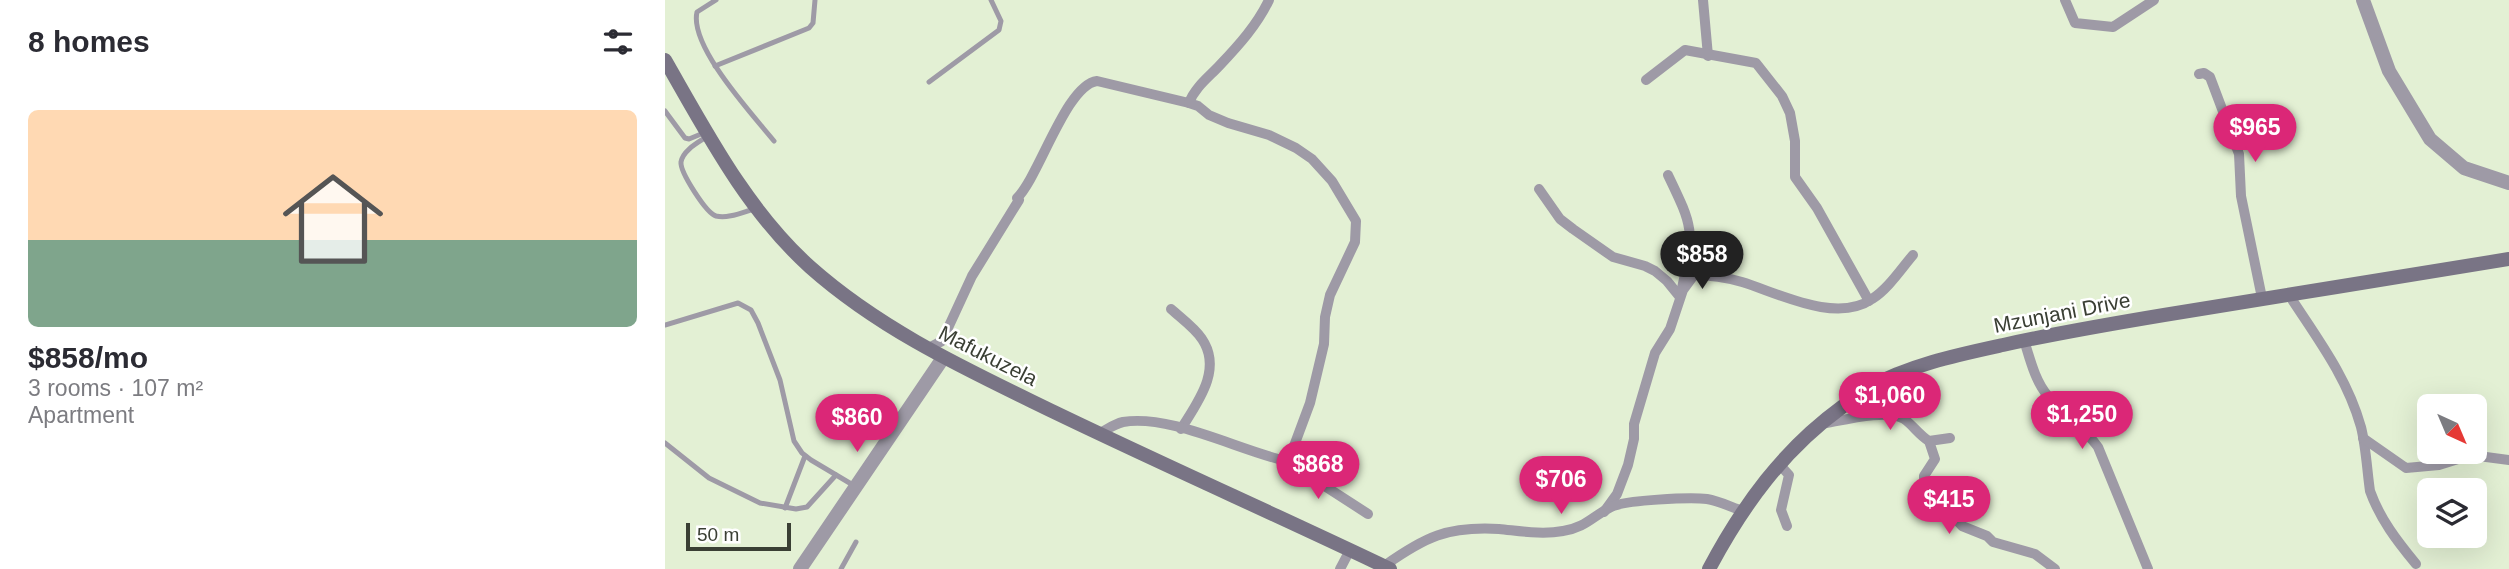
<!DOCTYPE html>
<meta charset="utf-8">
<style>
:root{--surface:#fff;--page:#f7f7f7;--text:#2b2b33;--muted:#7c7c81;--line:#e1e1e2;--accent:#db2777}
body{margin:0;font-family:Helvetica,sans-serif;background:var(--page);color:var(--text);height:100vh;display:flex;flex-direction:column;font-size:26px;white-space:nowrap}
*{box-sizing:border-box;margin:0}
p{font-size:23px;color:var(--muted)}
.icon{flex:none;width:38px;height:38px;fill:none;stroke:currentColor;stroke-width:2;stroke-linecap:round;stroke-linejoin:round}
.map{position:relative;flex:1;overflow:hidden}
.details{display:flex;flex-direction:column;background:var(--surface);width:665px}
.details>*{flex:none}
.needle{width:46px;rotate:136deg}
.tools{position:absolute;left:1752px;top:394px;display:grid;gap:14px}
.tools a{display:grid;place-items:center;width:70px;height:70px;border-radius:10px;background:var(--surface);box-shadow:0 7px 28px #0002;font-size:35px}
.scale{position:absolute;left:21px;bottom:18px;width:105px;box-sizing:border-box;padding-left:7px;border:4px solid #3a3f34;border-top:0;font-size:19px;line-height:24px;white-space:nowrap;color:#3a3f34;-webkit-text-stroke:5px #fff;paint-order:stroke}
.price{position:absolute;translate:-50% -60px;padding:0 16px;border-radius:24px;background:var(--accent);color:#fff;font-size:23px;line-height:46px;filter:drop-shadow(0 2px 4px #0008)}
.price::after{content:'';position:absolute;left:50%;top:42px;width:21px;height:16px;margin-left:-10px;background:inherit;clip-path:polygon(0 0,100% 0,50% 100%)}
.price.on{background:#222;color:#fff}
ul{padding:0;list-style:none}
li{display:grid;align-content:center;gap:14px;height:371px;padding:0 28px}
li+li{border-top:2px solid var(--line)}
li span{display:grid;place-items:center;height:217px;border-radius:10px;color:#555}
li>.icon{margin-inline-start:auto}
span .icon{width:126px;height:126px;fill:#fffc;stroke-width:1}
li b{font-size:30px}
h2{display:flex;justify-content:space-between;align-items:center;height:84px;padding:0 28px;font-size:30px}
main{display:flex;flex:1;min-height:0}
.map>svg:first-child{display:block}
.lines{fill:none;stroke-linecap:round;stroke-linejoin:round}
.service{stroke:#9e9aa6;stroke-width:5}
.minor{stroke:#9e9aa6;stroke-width:10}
.tertiary{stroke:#9e9aa6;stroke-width:14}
.secondary{stroke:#797485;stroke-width:14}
.labels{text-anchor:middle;stroke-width:5;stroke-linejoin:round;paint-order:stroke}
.street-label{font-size:21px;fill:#3a3f34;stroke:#fff}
</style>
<main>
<section class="details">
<h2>8 homes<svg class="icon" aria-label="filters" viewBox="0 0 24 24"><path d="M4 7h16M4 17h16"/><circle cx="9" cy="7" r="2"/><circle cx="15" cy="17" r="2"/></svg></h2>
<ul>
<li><span style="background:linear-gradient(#ffd9b3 60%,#7fa58c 0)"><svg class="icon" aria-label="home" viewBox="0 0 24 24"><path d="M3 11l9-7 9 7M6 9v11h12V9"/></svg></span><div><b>$858/mo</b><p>3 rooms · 107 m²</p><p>Apartment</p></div></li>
</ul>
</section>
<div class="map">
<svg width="1844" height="569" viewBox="0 0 1844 569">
<rect width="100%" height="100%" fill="#e3f0d4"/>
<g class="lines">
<g class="service">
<path d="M51 0 32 12C24 46 87 114 109 141"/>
<path d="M50 66 144 28 148 23 150 0"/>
<path d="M264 82 334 30 336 21 326 0"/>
<path d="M0 111 20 138 24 139 41 132"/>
<path d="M43 136C34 142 18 150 16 162 15 172 41 213 51 216 63 219 78 212 89 209"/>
<path d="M0 325 73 303 86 310 93 323 115 380 129 441 137 453 146 460 188 485"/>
<path d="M0 443 44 478 95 503 131 509 142 507 171 475"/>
<path d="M120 508 140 456"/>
<path d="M176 569 191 542"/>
</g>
<g class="minor">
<path d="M1038 0 1043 56"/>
<path d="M1400 0 1410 23 1448 27 1489 0"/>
<path d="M1534 74 1539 73 1545 77 1574 154 1576 196 1597 298"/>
<path d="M981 80 1020 50 1091 63 1117 96 1125 113 1130 141V177L1152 208 1204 301"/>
<path d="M1003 175C1028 227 1030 231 1017 288"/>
<path d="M874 189 895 219 908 229 948 257 980 266 990 271 1002 281 1015 297"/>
<path d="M1624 295C1652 338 1682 377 1696 427 1701 447 1702 470 1705 491 1715 519 1732 541 1751 564"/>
<path d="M506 309C516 318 530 328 537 339 558 370 532 403 516 429"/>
<path d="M1359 340C1365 359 1370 381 1383 396 1398 415 1419 427 1433 447L1483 569"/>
<path d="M262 349 277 341 307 276 354 200 352 198C374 177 401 85 432 81L524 103"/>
<path d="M1156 424C1175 421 1223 408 1239 419 1248 425 1254 435 1264 441L1285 438"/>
<path d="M433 434C441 430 449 424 458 422 505 414 573 450 621 461L629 446 645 403 659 344 660 317 665 295 690 242 691 221 667 181 647 159 631 148 604 135 563 123 544 115 533 106 524 103C530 87 544 77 555 65 574 45 592 25 604 0"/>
<path d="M1698 438 1741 468 1774 465 1806 455 1844 460"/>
<path d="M1264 441 1270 459 1259 476V483L1272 507 1287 515 1297 526 1322 536 1328 542 1370 554 1390 569"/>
<path d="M621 461 703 514"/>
<path d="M1114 464 1124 475 1116 510 1122 526"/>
<path d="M939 512 952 494 963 465 969 439V424L990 353 1005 329 1018 290 1029 275C1046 275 1060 277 1077 282 1113 293 1171 324 1207 299 1223 289 1236 269 1248 255"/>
<path d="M719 566C760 537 782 526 834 529 855 531 877 535 898 531 920 528 928 516 946 507 960 500 1025 497 1042 499 1054 501 1066 507 1078 511"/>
<path d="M675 569 685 550"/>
</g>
<g class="tertiary">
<path d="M1698 0 1724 71 1765 139 1799 168 1844 183"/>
<path d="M135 569 278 358"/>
</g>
<g class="secondary">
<path d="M0 60C42 133 81 209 145 267 217 331 303 370 389 412 501 466 614 516 725 569"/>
<path d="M1044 569C1078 505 1118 450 1177 407 1185 401 1194 393 1203 388 1244 365 1292 355 1338 345 1392 333 1445 324 1499 315 1614 297 1729 277 1844 259"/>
</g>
</g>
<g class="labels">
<g class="street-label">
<text transform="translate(1397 313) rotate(-11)" y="7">Mzunjani Drive</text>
<text transform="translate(323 356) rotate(27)" y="7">Mafukuzela</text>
</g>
</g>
</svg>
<div class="tools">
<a><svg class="needle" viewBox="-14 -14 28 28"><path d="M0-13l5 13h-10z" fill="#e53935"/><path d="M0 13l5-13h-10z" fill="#7c7c81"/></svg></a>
<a><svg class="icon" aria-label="layers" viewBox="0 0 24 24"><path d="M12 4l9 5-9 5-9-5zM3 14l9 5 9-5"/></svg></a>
</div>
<div class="scale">50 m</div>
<b class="price" style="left:1590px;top:164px">$965</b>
<b class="price on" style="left:1037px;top:291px">$858</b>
<b class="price" style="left:1225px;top:432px">$1,060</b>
<b class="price" style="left:1417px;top:451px">$1,250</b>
<b class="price" style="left:192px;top:454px">$860</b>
<b class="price" style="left:653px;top:501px">$868</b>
<b class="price" style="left:896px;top:516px">$706</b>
<b class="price" style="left:1284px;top:536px">$415</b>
</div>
</main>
